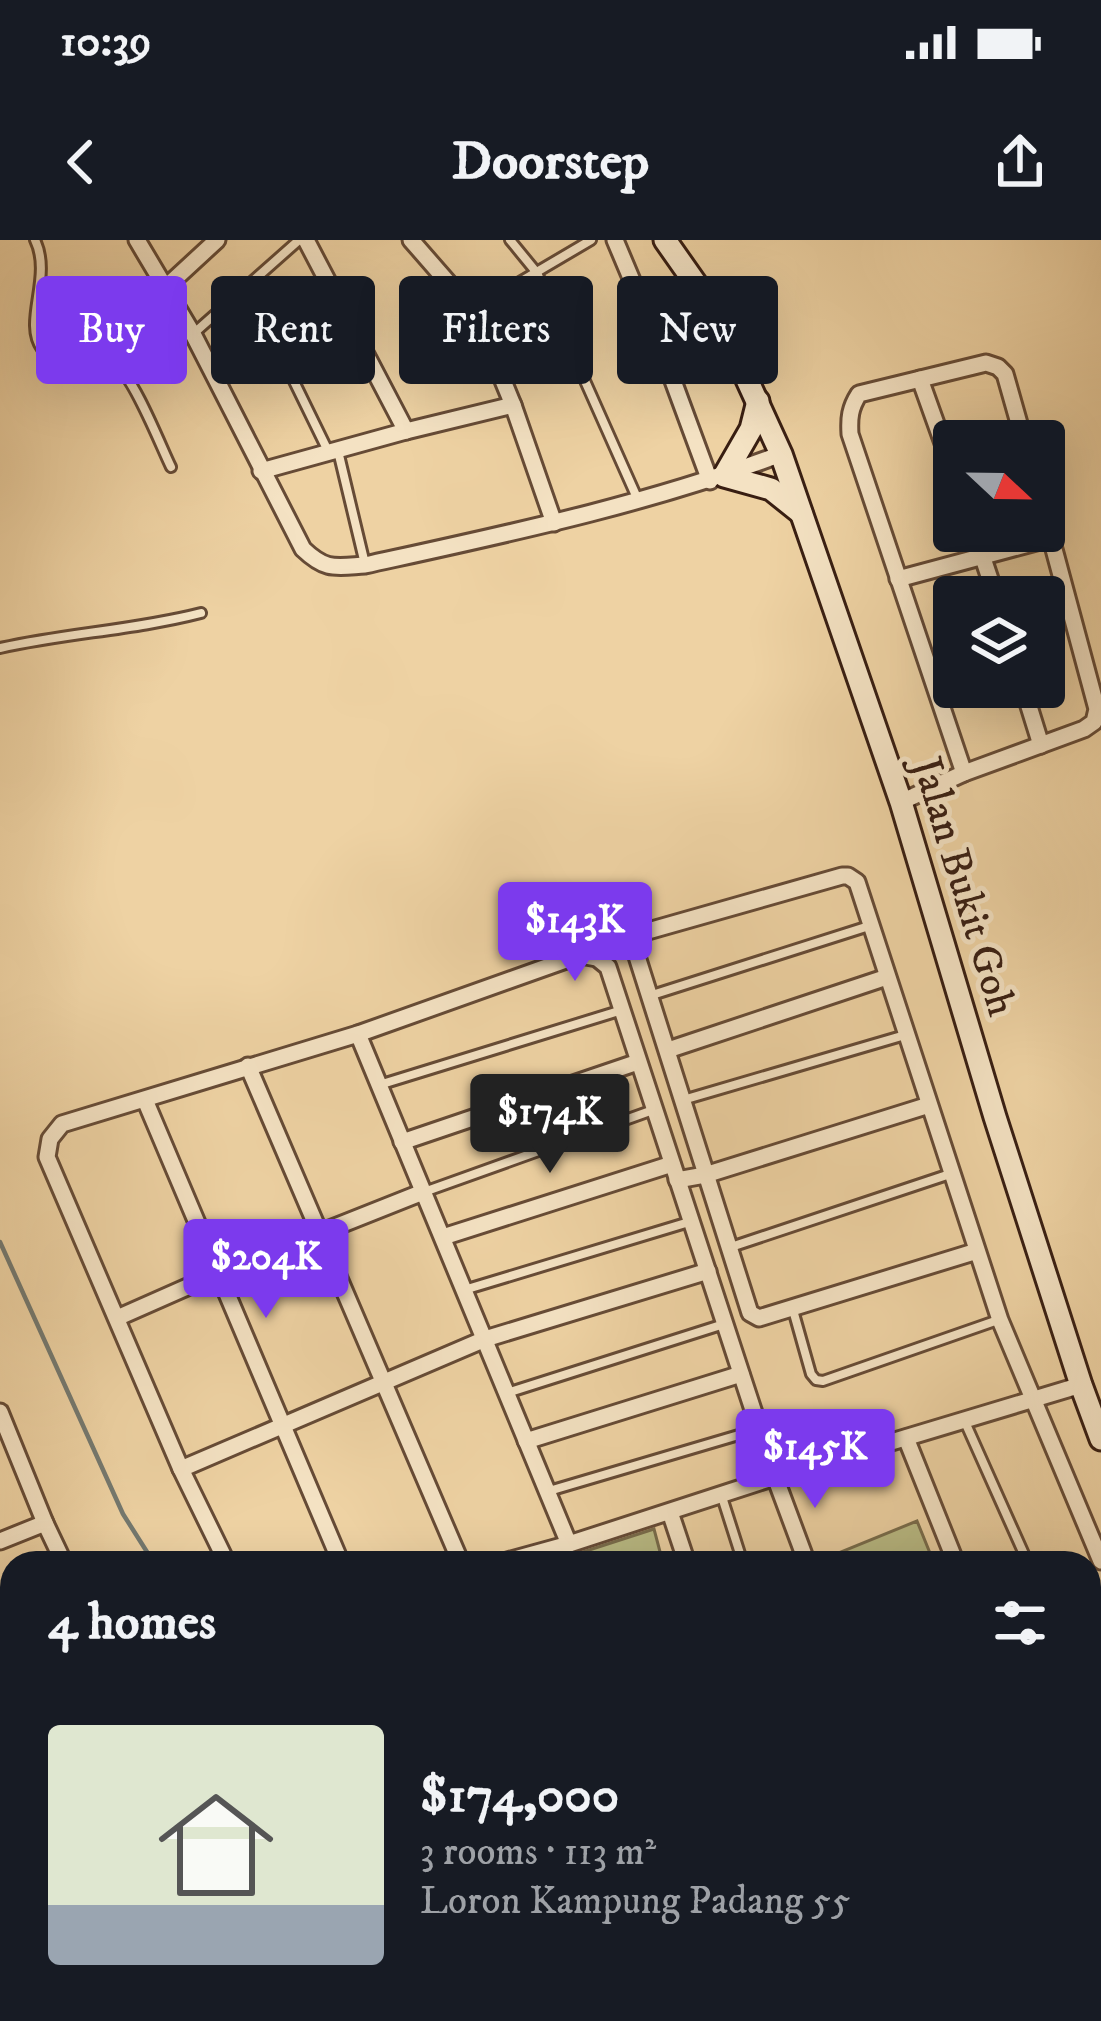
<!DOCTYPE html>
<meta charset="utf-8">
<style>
:root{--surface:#171b24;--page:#20242c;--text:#f1f3f6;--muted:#9ea1a6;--accent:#7c3aed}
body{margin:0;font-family:"IM FELL DW Pica",serif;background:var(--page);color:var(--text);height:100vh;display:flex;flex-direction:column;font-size:45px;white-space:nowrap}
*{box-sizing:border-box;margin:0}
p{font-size:39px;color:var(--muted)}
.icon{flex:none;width:66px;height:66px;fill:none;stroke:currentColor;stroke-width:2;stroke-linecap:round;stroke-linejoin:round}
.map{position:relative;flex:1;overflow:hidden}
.sheet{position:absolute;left:0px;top:1311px;width:1101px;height:471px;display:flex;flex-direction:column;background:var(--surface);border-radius:36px 36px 0 0;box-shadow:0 12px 48px #0002}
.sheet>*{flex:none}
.banner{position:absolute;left:36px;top:36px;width:1029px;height:108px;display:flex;gap:24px}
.needle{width:78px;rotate:112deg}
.controls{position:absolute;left:933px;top:180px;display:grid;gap:24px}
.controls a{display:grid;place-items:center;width:132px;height:132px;border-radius:12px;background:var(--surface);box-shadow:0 12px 48px #0002;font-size:60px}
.price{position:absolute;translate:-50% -102px;padding:0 27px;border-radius:12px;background:var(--accent);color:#fff;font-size:39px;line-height:78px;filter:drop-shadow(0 3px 6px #0008)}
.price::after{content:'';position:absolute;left:50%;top:72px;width:36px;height:27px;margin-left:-18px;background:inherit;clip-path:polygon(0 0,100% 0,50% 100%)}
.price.active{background:#222;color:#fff}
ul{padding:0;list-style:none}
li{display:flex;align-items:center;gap:36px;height:300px;padding:0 48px}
li span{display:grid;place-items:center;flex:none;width:336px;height:240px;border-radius:12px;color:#555}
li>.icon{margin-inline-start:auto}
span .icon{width:144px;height:144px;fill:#fffc;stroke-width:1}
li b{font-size:51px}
h2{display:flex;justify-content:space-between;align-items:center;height:144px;padding:0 48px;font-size:51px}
.pill{padding:0 42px;border-radius:12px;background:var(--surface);box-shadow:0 12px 48px #0002;font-size:42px;line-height:108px}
.pill.active{background:var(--accent);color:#fff}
.status{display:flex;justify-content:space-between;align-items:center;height:84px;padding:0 60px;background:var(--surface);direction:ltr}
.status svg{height:33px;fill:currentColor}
header{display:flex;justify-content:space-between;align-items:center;height:156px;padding:0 48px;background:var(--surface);font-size:54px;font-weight:800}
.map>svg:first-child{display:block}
.green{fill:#babb84;stroke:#796c4b;stroke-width:3}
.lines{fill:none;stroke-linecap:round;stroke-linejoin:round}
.stream{stroke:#747970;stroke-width:4.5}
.service-casing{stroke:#664b36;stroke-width:14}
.minor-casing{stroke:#664b36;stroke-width:21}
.secondary-casing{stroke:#381e12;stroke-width:27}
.service{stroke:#f4e2c3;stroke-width:8}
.minor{stroke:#f4e2c3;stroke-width:15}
.secondary{stroke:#f4e2c3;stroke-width:21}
.labels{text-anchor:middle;stroke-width:10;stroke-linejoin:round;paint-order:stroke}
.street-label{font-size:42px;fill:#381e12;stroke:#f4e2c3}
</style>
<div class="status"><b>10:39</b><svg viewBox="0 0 49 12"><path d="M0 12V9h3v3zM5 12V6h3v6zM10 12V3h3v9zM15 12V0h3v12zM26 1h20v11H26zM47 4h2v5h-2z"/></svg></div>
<header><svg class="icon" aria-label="back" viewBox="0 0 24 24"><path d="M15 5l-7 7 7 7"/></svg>Doorstep<svg class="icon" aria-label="share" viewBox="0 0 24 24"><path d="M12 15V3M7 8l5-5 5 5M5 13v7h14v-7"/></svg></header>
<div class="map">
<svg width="1101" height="1781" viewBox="0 0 1101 1781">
<rect width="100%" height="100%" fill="#eed2a3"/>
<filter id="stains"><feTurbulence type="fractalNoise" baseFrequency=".00167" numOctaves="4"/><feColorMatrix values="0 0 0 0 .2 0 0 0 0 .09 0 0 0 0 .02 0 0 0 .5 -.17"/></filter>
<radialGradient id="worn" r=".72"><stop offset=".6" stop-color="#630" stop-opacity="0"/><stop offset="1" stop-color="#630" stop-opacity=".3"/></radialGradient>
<g class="green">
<path d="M917 1281 934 1323H828L826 1318Z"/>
<path d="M654 1289 663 1323H549Z"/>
<path d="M12 1712V1770H70L74 1781H0V1717Z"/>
</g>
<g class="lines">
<g class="stream">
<path d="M0 1002 123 1274 154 1323"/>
<path d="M556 1770 569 1781"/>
</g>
<defs>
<g id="service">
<path d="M35 0C53 37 22 82 42 109 50 120 68 132 82 132 94 132 105 123 118 129 133 135 162 209 171 227"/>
<path d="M510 0 537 33 638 260"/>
<path d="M248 47 329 213"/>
<path d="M474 69 591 0"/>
<path d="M193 94 299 0"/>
<path d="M338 211 365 324"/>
<path d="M0 408C67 393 135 390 201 373"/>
<path d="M649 756 869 686"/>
<path d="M379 845 622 770"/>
<path d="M683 860 905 795"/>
<path d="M424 952 653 870"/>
<path d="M731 1007 950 934"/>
<path d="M464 1050 689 982"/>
<path d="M793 1070 811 1134 816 1140 823 1141 998 1080"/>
<path d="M507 1153 724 1084"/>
<path d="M965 1182 1028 1323"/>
<path d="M549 1251 759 1189"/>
<path d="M722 1257 743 1323"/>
<path d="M1089 1469 1101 1463"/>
<path d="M762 1770 773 1781"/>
<path d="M931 1770 936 1781"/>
</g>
<g id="minor">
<path d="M137 0 193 94 303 309C326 331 335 327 365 325 506 294 646 265 781 214"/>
<path d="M306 0 406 191"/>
<path d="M411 0 472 70 483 92 513 165 554 283"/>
<path d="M615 0 665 119 710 241"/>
<path d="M165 48 217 0"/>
<path d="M920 139 954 234"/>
<path d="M261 231 406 191 513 165"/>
<path d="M974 291 996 357"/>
<path d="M898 339 1051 298"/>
<path d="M1023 447 1041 505"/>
<path d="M964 533 850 194C849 178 850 168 859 154L986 123 998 127 1005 134 1024 201"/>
<path d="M901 562 964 533 1084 489 1094 482 1097 469 1044 272"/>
<path d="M358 794 569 1304"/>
<path d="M668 810 887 737"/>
<path d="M248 826 461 1323"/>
<path d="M145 860 341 1323"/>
<path d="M402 902 638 822"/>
<path d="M677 940 705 935 929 865"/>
<path d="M443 997 672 924"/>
<path d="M977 1011 759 1078 750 1073 634 707 641 693 842 636H848L857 642 1000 1080 1101 1321"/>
<path d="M117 1078 219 1033 423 952"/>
<path d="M0 1172 45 1283 64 1323"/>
<path d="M906 1198 956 1323"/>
<path d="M526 1201 741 1134"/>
<path d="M181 1229 485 1099 708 1031"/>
<path d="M670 1272 687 1323"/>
<path d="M0 1301 45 1283"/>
<path d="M227 1323 181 1229 47 917 50 899 62 884 358 794 580 715 597 718 608 727 775 1237 807 1323"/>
<path d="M500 1323 569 1304 775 1237 1081 1145"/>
<path d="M1089 1382 1101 1377"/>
<path d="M0 1459 12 1488"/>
<path d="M0 1538 12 1533"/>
<path d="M1089 1555 1101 1550"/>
<path d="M0 1567 12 1598"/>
<path d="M0 1695 12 1690"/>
<path d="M88 1770 92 1781"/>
<path d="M685 1770 696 1781"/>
<path d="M850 1770 862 1781"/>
<path d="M985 1770 989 1781"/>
</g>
<g id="secondary">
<path d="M665 0 717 74 781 214 901 562 995 877 1081 1145 1101 1199"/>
<path d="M758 161 751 189 724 236 771 249 801 273"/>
</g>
</defs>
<use href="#service" class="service-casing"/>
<use href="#minor" class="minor-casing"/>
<use href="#secondary" class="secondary-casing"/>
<use href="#service" class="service"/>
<use href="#minor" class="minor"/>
<use href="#secondary" class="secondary"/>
</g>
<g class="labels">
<g class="street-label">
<text transform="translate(966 646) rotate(73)" y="15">Jalan Bukit Goh</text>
</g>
</g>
<rect width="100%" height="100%" filter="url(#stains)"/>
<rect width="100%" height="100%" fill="url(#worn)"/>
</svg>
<div class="controls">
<a><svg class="needle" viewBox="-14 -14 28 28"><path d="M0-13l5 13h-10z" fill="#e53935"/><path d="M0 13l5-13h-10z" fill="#9ea1a6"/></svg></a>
<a><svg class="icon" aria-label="layers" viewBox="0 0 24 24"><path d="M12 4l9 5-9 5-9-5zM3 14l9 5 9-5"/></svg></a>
</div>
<b class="price" style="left:575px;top:744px">$143K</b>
<b class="price active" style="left:550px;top:936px">$174K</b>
<b class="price" style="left:266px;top:1081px">$204K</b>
<b class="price" style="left:815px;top:1271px">$145K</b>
<div class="banner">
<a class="pill active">Buy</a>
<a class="pill">Rent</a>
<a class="pill">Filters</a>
<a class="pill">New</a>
</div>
<section class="sheet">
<h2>4 homes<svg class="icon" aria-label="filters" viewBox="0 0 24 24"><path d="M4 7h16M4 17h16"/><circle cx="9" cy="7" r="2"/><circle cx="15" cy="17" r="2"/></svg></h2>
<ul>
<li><span style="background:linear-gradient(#dfe7d0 75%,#9aa5b1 0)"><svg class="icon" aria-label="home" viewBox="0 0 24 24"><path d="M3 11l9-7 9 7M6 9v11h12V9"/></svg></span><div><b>$174,000</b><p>3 rooms · 113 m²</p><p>Loron Kampung Padang 55</p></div></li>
</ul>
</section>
</div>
